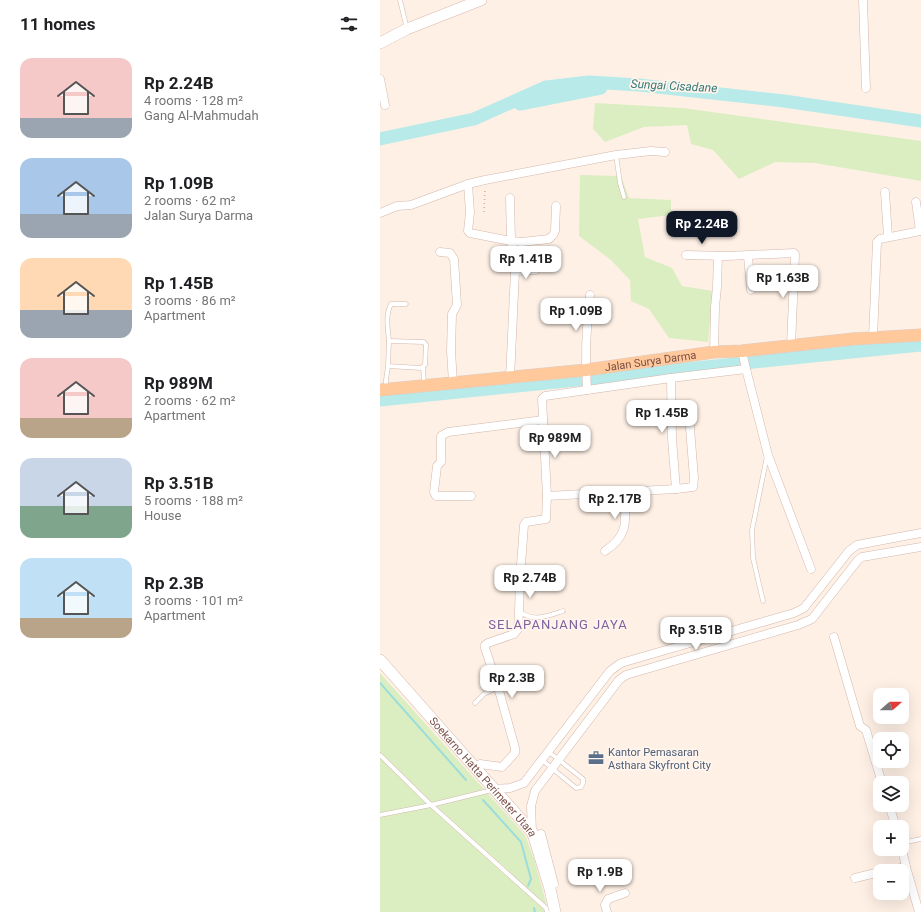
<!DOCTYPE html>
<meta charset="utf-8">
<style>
:root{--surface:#fff;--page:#f2f2f2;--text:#202124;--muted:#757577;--accent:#111827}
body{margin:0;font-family:Roboto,sans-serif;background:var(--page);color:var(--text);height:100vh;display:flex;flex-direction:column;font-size:15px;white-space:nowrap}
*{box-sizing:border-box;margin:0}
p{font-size:13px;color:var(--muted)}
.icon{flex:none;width:22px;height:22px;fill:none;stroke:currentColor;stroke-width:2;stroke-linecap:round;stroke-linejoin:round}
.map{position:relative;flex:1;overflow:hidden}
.panel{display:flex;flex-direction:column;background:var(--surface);width:380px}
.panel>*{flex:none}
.needle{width:26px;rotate:70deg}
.buttons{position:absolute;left:493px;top:688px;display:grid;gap:8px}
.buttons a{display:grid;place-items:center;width:36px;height:36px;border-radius:8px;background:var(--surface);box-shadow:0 4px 16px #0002;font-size:20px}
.price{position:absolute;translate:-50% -34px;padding:0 9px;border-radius:8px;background:#fff;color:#222;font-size:13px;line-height:26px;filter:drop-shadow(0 1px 2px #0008)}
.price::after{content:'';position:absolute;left:50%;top:24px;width:12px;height:9px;margin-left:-6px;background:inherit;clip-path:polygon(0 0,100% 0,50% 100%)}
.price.active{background:var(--accent);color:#fff}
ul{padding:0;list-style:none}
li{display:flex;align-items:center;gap:12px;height:100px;padding:0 20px}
li span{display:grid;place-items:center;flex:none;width:112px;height:80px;border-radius:12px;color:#555}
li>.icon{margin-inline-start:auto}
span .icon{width:48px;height:48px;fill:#fffc;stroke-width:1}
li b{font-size:17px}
h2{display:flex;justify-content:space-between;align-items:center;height:48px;padding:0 20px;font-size:17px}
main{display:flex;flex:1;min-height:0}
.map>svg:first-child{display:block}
.green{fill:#dbeec1}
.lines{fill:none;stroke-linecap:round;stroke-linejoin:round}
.stream{stroke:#9cdddc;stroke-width:2}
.river{stroke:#b7eae9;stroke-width:13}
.lane-casing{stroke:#d4b7ac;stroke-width:5}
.street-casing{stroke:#d4b7ac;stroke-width:9}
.secondary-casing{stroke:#dab8ab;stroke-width:12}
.primary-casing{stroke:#dacecb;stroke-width:13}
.path{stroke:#dcaa9c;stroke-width:1.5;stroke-dasharray:1 3;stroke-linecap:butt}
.lane{stroke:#fff;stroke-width:4}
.street{stroke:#fff;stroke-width:8}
.secondary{stroke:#fff;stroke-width:11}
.primary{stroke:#ffc99b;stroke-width:12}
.labels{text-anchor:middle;stroke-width:3.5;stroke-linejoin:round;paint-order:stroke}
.street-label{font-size:11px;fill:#7b5047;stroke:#fff5ed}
.service-label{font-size:11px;fill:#4e5e75;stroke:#fff5ed;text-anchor:start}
.water-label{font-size:12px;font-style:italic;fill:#367a79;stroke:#fff5ed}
.quarter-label{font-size:13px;letter-spacing:1px;fill:#80629e;stroke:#fff5ed}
</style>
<main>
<section class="panel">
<h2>11 homes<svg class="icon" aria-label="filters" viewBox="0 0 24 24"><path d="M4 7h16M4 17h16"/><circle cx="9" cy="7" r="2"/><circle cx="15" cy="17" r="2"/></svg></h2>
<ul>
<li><span style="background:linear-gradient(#f6c9c9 75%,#9aa5b1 0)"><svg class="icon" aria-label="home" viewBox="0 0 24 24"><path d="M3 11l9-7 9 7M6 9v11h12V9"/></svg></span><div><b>Rp 2.24B</b><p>4 rooms · 128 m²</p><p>Gang Al-Mahmudah</p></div></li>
<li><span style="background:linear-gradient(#a9c7e8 70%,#9aa5b1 0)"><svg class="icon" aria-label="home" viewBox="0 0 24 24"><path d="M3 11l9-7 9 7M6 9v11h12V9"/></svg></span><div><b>Rp 1.09B</b><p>2 rooms · 62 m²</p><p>Jalan Surya Darma</p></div></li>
<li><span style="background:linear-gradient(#ffd9b3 65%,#9aa5b1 0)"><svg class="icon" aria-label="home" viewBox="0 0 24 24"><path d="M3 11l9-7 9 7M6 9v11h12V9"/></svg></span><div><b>Rp 1.45B</b><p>3 rooms · 86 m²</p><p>Apartment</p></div></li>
<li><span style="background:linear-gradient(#f6c9c9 75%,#b9a48a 0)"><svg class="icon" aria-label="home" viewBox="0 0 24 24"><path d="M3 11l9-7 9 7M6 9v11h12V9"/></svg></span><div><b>Rp 989M</b><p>2 rooms · 62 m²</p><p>Apartment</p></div></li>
<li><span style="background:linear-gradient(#c9d6e8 60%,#7fa58c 0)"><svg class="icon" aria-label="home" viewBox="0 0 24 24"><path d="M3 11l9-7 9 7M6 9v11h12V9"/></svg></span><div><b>Rp 3.51B</b><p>5 rooms · 188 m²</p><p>House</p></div></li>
<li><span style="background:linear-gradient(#bfe0f5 75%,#b9a48a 0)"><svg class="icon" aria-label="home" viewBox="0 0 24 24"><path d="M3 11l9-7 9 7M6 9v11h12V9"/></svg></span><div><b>Rp 2.3B</b><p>3 rooms · 101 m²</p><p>Apartment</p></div></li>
</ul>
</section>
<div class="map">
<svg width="541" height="912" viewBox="0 0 541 912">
<rect width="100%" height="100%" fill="#fef0e5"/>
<g class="green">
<path d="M215 103 303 108 541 141V181L435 163 395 162 359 179 333 150 311 144 307 125 264 127 225 142 213 129Z"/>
<path d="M200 175 241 176 249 198 291 200V215L258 219 265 257 292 268 302 286 333 291 328 342 289 338 269 309 251 301 250 280 231 260 199 236Z"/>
<path d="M0 673 145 835 154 859 163 891 168 912H0Z"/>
</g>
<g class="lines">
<g class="stream">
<path d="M0 683 86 780"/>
<path d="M103 800 141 842 151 879 148 886"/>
<path d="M154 908 155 912"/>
</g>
<g class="river">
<path d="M140 104 221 88"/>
<path d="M0 139 94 119 166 87 209 82 259 85 404 101 541 121"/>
<path d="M0 400 541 345"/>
</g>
<defs>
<g id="lane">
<path d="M20 0 27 29"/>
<path d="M236 155 240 183 244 197"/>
<path d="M9 341C8 329 5 315 11 304H26"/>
<path d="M43 367 44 384"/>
<path d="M6 388V380L8 366 9 341 44 342 46 345 45 365 41 368 8 366"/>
<path d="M383 601 373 558 372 530 387 456"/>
<path d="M140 612C154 622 168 616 183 611"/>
<path d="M95 703 104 694 118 687"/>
<path d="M0 755 51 805 166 908 167 912"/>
<path d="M162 760 196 788 201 787 203 783V779L169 752"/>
<path d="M0 815 51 805 112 790"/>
<path d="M522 843 541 839"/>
</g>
<g id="street">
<path d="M483 0 486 88"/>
<path d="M0 79 5 105"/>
<path d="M88 184 90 212 88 231 90 233 131 241 130 198"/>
<path d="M505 192 508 237"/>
<path d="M536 202 540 231"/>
<path d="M0 213 17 206 31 205 88 184 105 180 236 155 271 151 285 152"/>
<path d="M60 252 70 253 74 259 77 305 72 314 71 351 73 383"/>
<path d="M306 255 347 256 414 253 415 254 411 345"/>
<path d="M368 256 371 290"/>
<path d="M135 271 156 270"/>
<path d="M493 338 497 242 500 239 541 231"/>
<path d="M362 351 366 369 388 455 431 569"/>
<path d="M334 352 335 307 337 287 338 256"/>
<path d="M130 378 135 271 134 255 131 241 142 242 169 239 173 235 175 231 176 206"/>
<path d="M291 378 292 439 296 489"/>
<path d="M207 390C205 359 206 327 210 295"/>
<path d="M91 496H56L54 492 57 466 61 462V436L68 432 163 420"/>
<path d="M167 496 296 489 313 487 314 478 309 416"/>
<path d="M225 551C251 534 245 518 244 491"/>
<path d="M454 637 480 726 486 730 502 783"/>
<path d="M95 768 100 764 122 767 135 753V748L118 687 105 648V645L108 643 134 634 138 629 139 612 140 578 144 525 146 522 166 519 167 496 162 399 165 396 291 378 366 369"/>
<path d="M114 789 130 788 144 783 230 671 241 663 414 613 424 608 469 551 477 545 541 533"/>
<path d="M509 805 516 827"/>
<path d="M152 832 151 806 155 791 239 680 246 675 418 625 432 619 478 560 482 557 541 547"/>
<path d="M154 837 160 834H161L174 884"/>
<path d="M522 849 526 867 539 912"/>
<path d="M506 871 526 867"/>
<path d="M475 878 500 872"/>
<path d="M227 912 225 905 228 899 245 893"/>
</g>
<g id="secondary">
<path d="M0 43 27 29 101 0"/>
<path id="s1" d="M0 660 152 832 154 837 170 889 175 912"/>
</g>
<g id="primary">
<path id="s2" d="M0 390 206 370 334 352 362 351 473 339 541 335"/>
</g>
</defs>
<use href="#lane" class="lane-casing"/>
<use href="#street" class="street-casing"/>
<use href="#secondary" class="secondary-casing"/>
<use href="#primary" class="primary-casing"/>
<path class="path" d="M104 212 105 188"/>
<use href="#lane" class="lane"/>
<use href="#street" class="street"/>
<use href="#secondary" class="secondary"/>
<use href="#primary" class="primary"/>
</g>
<defs>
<symbol id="office-bare" viewBox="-9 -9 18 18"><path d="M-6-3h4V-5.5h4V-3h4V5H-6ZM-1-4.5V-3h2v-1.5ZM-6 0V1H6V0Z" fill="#5c6f8a" stroke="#fff5ed" stroke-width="2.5" paint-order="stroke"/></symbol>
</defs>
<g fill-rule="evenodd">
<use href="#office-bare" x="205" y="747" width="22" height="22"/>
</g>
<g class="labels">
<g class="street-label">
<text dy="4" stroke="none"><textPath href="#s2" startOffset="272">Jalan Surya Darma</textPath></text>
<text dy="4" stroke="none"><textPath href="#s1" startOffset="156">Soekarno Hatta Perimeter Utara</textPath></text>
</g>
<g class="service-label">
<text x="228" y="756">Kantor Pemasaran<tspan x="228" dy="13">Asthara Skyfront City</tspan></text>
</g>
<g class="water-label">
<text transform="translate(294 86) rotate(3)" y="4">Sungai Cisadane</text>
</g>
<g class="quarter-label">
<text x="178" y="629">SELAPANJANG JAYA</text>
</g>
</g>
</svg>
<div class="buttons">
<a><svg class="needle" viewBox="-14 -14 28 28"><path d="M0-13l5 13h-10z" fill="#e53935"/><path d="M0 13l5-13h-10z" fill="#757577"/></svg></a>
<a><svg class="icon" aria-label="locate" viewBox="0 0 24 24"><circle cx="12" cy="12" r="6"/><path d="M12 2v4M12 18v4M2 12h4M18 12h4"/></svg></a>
<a><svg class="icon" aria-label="layers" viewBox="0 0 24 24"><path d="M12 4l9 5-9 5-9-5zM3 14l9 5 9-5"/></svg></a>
<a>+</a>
<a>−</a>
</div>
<b class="price active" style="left:322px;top:245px">Rp 2.24B</b>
<b class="price" style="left:146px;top:280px">Rp 1.41B</b>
<b class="price" style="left:403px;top:299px">Rp 1.63B</b>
<b class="price" style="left:196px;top:332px">Rp 1.09B</b>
<b class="price" style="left:282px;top:434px">Rp 1.45B</b>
<b class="price" style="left:175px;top:459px">Rp 989M</b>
<b class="price" style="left:235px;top:520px">Rp 2.17B</b>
<b class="price" style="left:150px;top:599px">Rp 2.74B</b>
<b class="price" style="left:316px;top:651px">Rp 3.51B</b>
<b class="price" style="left:132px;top:699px">Rp 2.3B</b>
<b class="price" style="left:220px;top:893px">Rp 1.9B</b>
</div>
</main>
